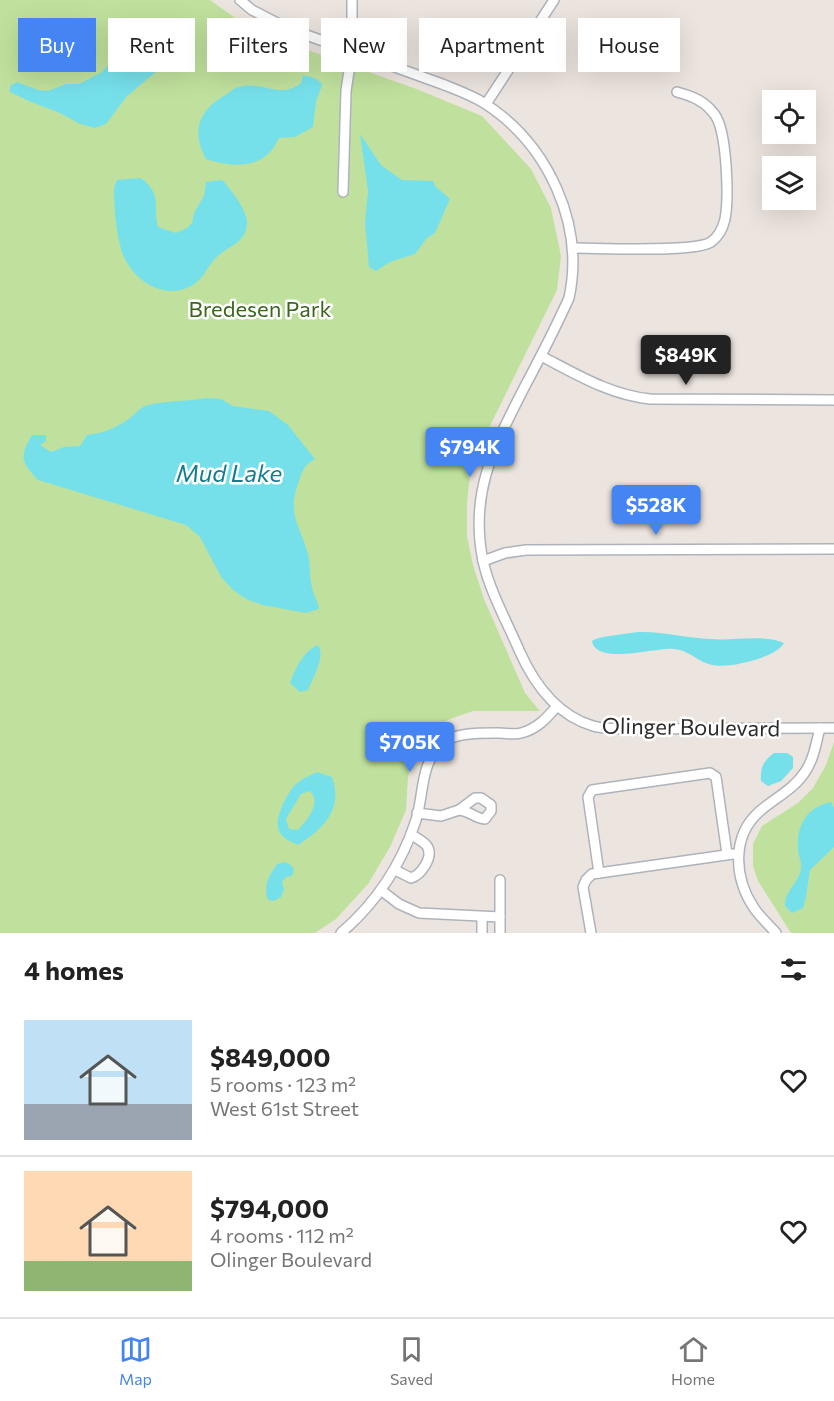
<!DOCTYPE html>
<meta charset="utf-8">
<style>
:root{--surface:#fff;--page:#f6f6f6;--text:#222;--muted:#767676;--line:#e0e0e0;--accent:#4585f3}
body{margin:0;font-family:Commissioner,sans-serif;background:var(--page);color:var(--text);height:100vh;display:flex;flex-direction:column;font-size:22px;white-space:nowrap}
*{box-sizing:border-box;margin:0}
p{font-size:20px;color:var(--muted)}
.icon{flex:none;width:33px;height:33px;fill:none;stroke:currentColor;stroke-width:2;stroke-linecap:round;stroke-linejoin:round}
.map{position:relative;height:933px;overflow:hidden}
.drawer{display:flex;flex-direction:column;background:var(--surface);flex:1}
.drawer>*{flex:none}
.top-card{position:absolute;left:18px;top:18px;width:798px;height:54px;display:flex;gap:12px}
.fabs{position:absolute;left:762px;top:90px;display:grid;gap:12px}
.fabs a{display:grid;place-items:center;width:54px;height:54px;border-radius:0px;background:var(--surface);box-shadow:0 6px 24px #0002;font-size:30px}
.price{position:absolute;translate:-50% -51px;padding:0 14px;border-radius:6px;background:var(--accent);color:#fff;font-size:20px;line-height:39px;filter:drop-shadow(0 2px 3px #0008)}
.price::after{content:'';position:absolute;left:50%;top:36px;width:18px;height:14px;margin-left:-9px;background:inherit;clip-path:polygon(0 0,100% 0,50% 100%)}
.price.on{background:#222;color:#fff}
ul{padding:0;list-style:none}
li{display:flex;align-items:center;gap:18px;height:150px;padding:0 24px}
li+li{border-top:2px solid var(--line)}
li span{display:grid;place-items:center;flex:none;width:168px;height:120px;border-radius:0px;color:#555}
li>.icon{margin-inline-start:auto}
span .icon{width:72px;height:72px;fill:#fffc;stroke-width:1}
li b{font-size:26px}
h2{display:flex;justify-content:space-between;align-items:center;height:72px;padding:0 24px;font-size:26px}
.pill{padding:0 21px;border-radius:0px;background:var(--surface);box-shadow:0 6px 24px #0002;font-size:21px;line-height:54px}
.pill.on{background:var(--accent);color:#fff}
.menu{display:flex;justify-content:space-around;align-items:center;height:84px;border-top:2px solid var(--line);background:var(--surface);font-size:16px;color:var(--muted)}
.menu a{display:grid;justify-items:center;gap:3px}
.menu .on{color:var(--accent)}
.map>svg:first-child{display:block}
.green{fill:#c0e19d}
.water{fill:#76e0ea;fill-rule:evenodd}
.lines{fill:none;stroke-linecap:round;stroke-linejoin:round}
.minor-casing{stroke:#aeb3bb;stroke-width:12}
.minor{stroke:#fff;stroke-width:9}
.labels{text-anchor:middle;stroke-width:5;stroke-linejoin:round;paint-order:stroke}
.park-label{font-size:22px;fill:#3a661d;stroke:#fff}
.street-label{font-size:22px;fill:#2b2b2b;stroke:#fff}
.water-label{font-size:24px;font-style:italic;fill:#137c91;stroke:#fff}
</style>
<div class="map">
<svg width="834" height="933" viewBox="0 0 834 933">
<rect width="100%" height="100%" fill="#ece4de"/>
<g class="green">
<path d="M0 0H210L252 30 419 90 482 116 531 169 551 208 561 256 557 290 482 442 470 475 467 504V536L473 565 484 599 525 693 540 711H473L450 719 437 727 416 752 408 777 406 810 390 847 368 884 336 919 315 933H0Z"/>
<path d="M834 742V933H791L758 881 753 866V844L762 826 798 803 813 788 826 765Z"/>
</g>
<g class="water">
<path d="M141 38 156 41 162 62 158 70 127 96 106 124 95 128 80 124 60 113 31 102 10 92V86L17 82 38 90 48 91 66 84H79L102 72 120 52Z"/>
<path d="M303 76C311 76 318 78 322 85L316 102 313 127 295 137 279 138C277 142 274 148 271 151 254 170 227 166 206 159 190 130 200 109 227 94 230 91 235 88 239 87 261 80 281 100 301 83Z"/>
<path d="M360 134 381 165 402 180 433 181 435 186 450 199 435 233 427 238 415 254 390 262 376 271 369 267 365 223 368 191Z"/>
<path d="M141 178C162 195 153 203 158 227L176 233 187 228 192 223 194 213 204 196 206 182 222 180C230 188 248 211 247 223 246 245 226 246 215 259 206 268 203 280 191 286 163 301 132 280 122 252 116 234 114 207 114 188L117 180Z"/>
<path d="M206 398 221 399 233 406 269 411 288 425 315 459C304 465 303 470 299 481 286 516 300 523 308 554 311 565 309 576 312 587 313 595 318 601 319 609L306 613 262 605 246 599 233 590 221 577 200 537 186 525 38 480C21 462 19 457 32 435H46V441L40 445 51 452 64 447 80 446 87 435C104 433 116 428 130 418 135 414 140 408 145 406 165 400 186 402 206 398Z"/>
<path d="M637 632C662 631 686 638 711 639 733 641 765 634 784 643 776 658 728 669 712 665 698 662 689 650 674 649 658 647 596 666 592 641 598 636 627 634 637 632Z"/>
<path d="M318 645C326 658 313 677 308 690L300 692 290 683C295 669 304 650 318 645Z"/>
<path d="M774 753H787L793 757V768L781 781 768 786 761 781C760 768 763 761 774 753Z"/>
<path d="M317 772 332 777C344 809 323 829 298 845 275 836 274 825 283 804 287 796 292 786 300 781 305 777 312 775 317 772ZM310 791C322 803 307 820 298 830L289 829 286 819 301 794Z"/>
<path d="M831 802 834 808V847L810 870 806 897 803 908 792 913 785 906C784 893 796 885 800 873 803 864 799 858 798 850 796 825 807 807 831 802Z"/>
<path d="M285 862 291 865 294 870 292 876 286 877 282 882 284 889 281 897 274 901 268 900C263 885 269 876 277 864Z"/>
</g>
<g class="lines">
<defs>
<g id="minor">
<path d="M240 0 252 10 287 28 442 84C457 90 471 95 484 103 548 144 585 224 569 298 555 329 540 358 524 388 494 447 469 493 483 561 490 592 507 622 519 650 534 684 556 715 593 726 602 729 615 728 625 729L834 728"/>
<path d="M486 104 554 0"/>
<path d="M343 192 346 91 352 51V0"/>
<path d="M574 248C599 248 695 253 711 242 718 237 723 228 725 219 729 198 727 132 715 115 705 101 692 96 677 92"/>
<path d="M541 356C576 374 610 395 650 399L834 400"/>
<path d="M483 561 505 553 526 550 834 549"/>
<path d="M475 798H481L491 805V811L485 819C476 819 470 811 459 810Z"/>
<path d="M417 813 441 816 459 810"/>
<path d="M395 870 411 878C421 875 434 857 427 846 423 841 416 838 411 834"/>
<path d="M599 873 588 797 592 790 710 773 716 777 727 854"/>
<path d="M382 891 399 904 419 913 500 917V880"/>
<path d="M482 917V933"/>
<path d="M341 933C377 902 401 866 416 820 424 794 420 765 441 744 454 732 483 733 499 733 506 733 515 735 521 733 537 729 547 718 557 706"/>
<path d="M500 933V917"/>
<path d="M591 933 583 887 586 880 592 874 733 854"/>
<path d="M776 933C769 925 760 917 754 908 734 878 731 836 760 811 775 798 794 789 805 772 814 759 816 743 820 728"/>
</g>
</defs>
<use href="#minor" class="minor-casing"/>
<use href="#minor" class="minor"/>
</g>
<g class="labels">
<g class="park-label">
<text x="260" y="317">Bredesen Park</text>
</g>
<g class="street-label">
<text transform="translate(691 727) rotate(1)" y="8">Olinger Boulevard</text>
</g>
<g class="water-label">
<text x="229" y="482">Mud Lake</text>
</g>
</g>
</svg>
<div class="fabs">
<a><svg class="icon" aria-label="locate" viewBox="0 0 24 24"><circle cx="12" cy="12" r="6"/><path d="M12 2v4M12 18v4M2 12h4M18 12h4"/></svg></a>
<a><svg class="icon" aria-label="layers" viewBox="0 0 24 24"><path d="M12 4l9 5-9 5-9-5zM3 14l9 5 9-5"/></svg></a>
</div>
<b class="price on" style="left:686px;top:386px">$849K</b>
<b class="price" style="left:470px;top:478px">$794K</b>
<b class="price" style="left:656px;top:536px">$528K</b>
<b class="price" style="left:410px;top:773px">$705K</b>
<div class="top-card">
<a class="pill on">Buy</a>
<a class="pill">Rent</a>
<a class="pill">Filters</a>
<a class="pill">New</a>
<a class="pill">Apartment</a>
<a class="pill">House</a>
</div>
</div>
<section class="drawer">
<h2>4 homes<svg class="icon" aria-label="filters" viewBox="0 0 24 24"><path d="M4 7h16M4 17h16"/><circle cx="9" cy="7" r="2"/><circle cx="15" cy="17" r="2"/></svg></h2>
<ul>
<li><span style="background:linear-gradient(#bfe0f5 70%,#9aa5b1 0)"><svg class="icon" aria-label="home" viewBox="0 0 24 24"><path d="M3 11l9-7 9 7M6 9v11h12V9"/></svg></span><div><b>$849,000</b><p>5 rooms · 123 m²</p><p>West 61st Street</p></div><svg class="icon" aria-label="heart" viewBox="0 0 24 24"><path d="M12 20l-8-8c-3-5 5-10 8-4 3-6 11-1 8 4z"/></svg></li>
<li><span style="background:linear-gradient(#ffd9b3 75%,#8fb573 0)"><svg class="icon" aria-label="home" viewBox="0 0 24 24"><path d="M3 11l9-7 9 7M6 9v11h12V9"/></svg></span><div><b>$794,000</b><p>4 rooms · 112 m²</p><p>Olinger Boulevard</p></div><svg class="icon" aria-label="heart" viewBox="0 0 24 24"><path d="M12 20l-8-8c-3-5 5-10 8-4 3-6 11-1 8 4z"/></svg></li>
</ul>
</section>
<nav class="menu">
<a class="on"><svg class="icon" aria-label="map" viewBox="0 0 24 24"><path d="M3 6l6-2 6 2 6-2v14l-6 2-6-2-6 2zM9 4v14M15 6v14"/></svg>Map</a>
<a><svg class="icon" aria-label="saved" viewBox="0 0 24 24"><path d="M7 4h10v16l-5-4-5 4z"/></svg>Saved</a>
<a><svg class="icon" aria-label="home" viewBox="0 0 24 24"><path d="M3 11l9-7 9 7M6 9v11h12V9"/></svg>Home</a>
</nav>
